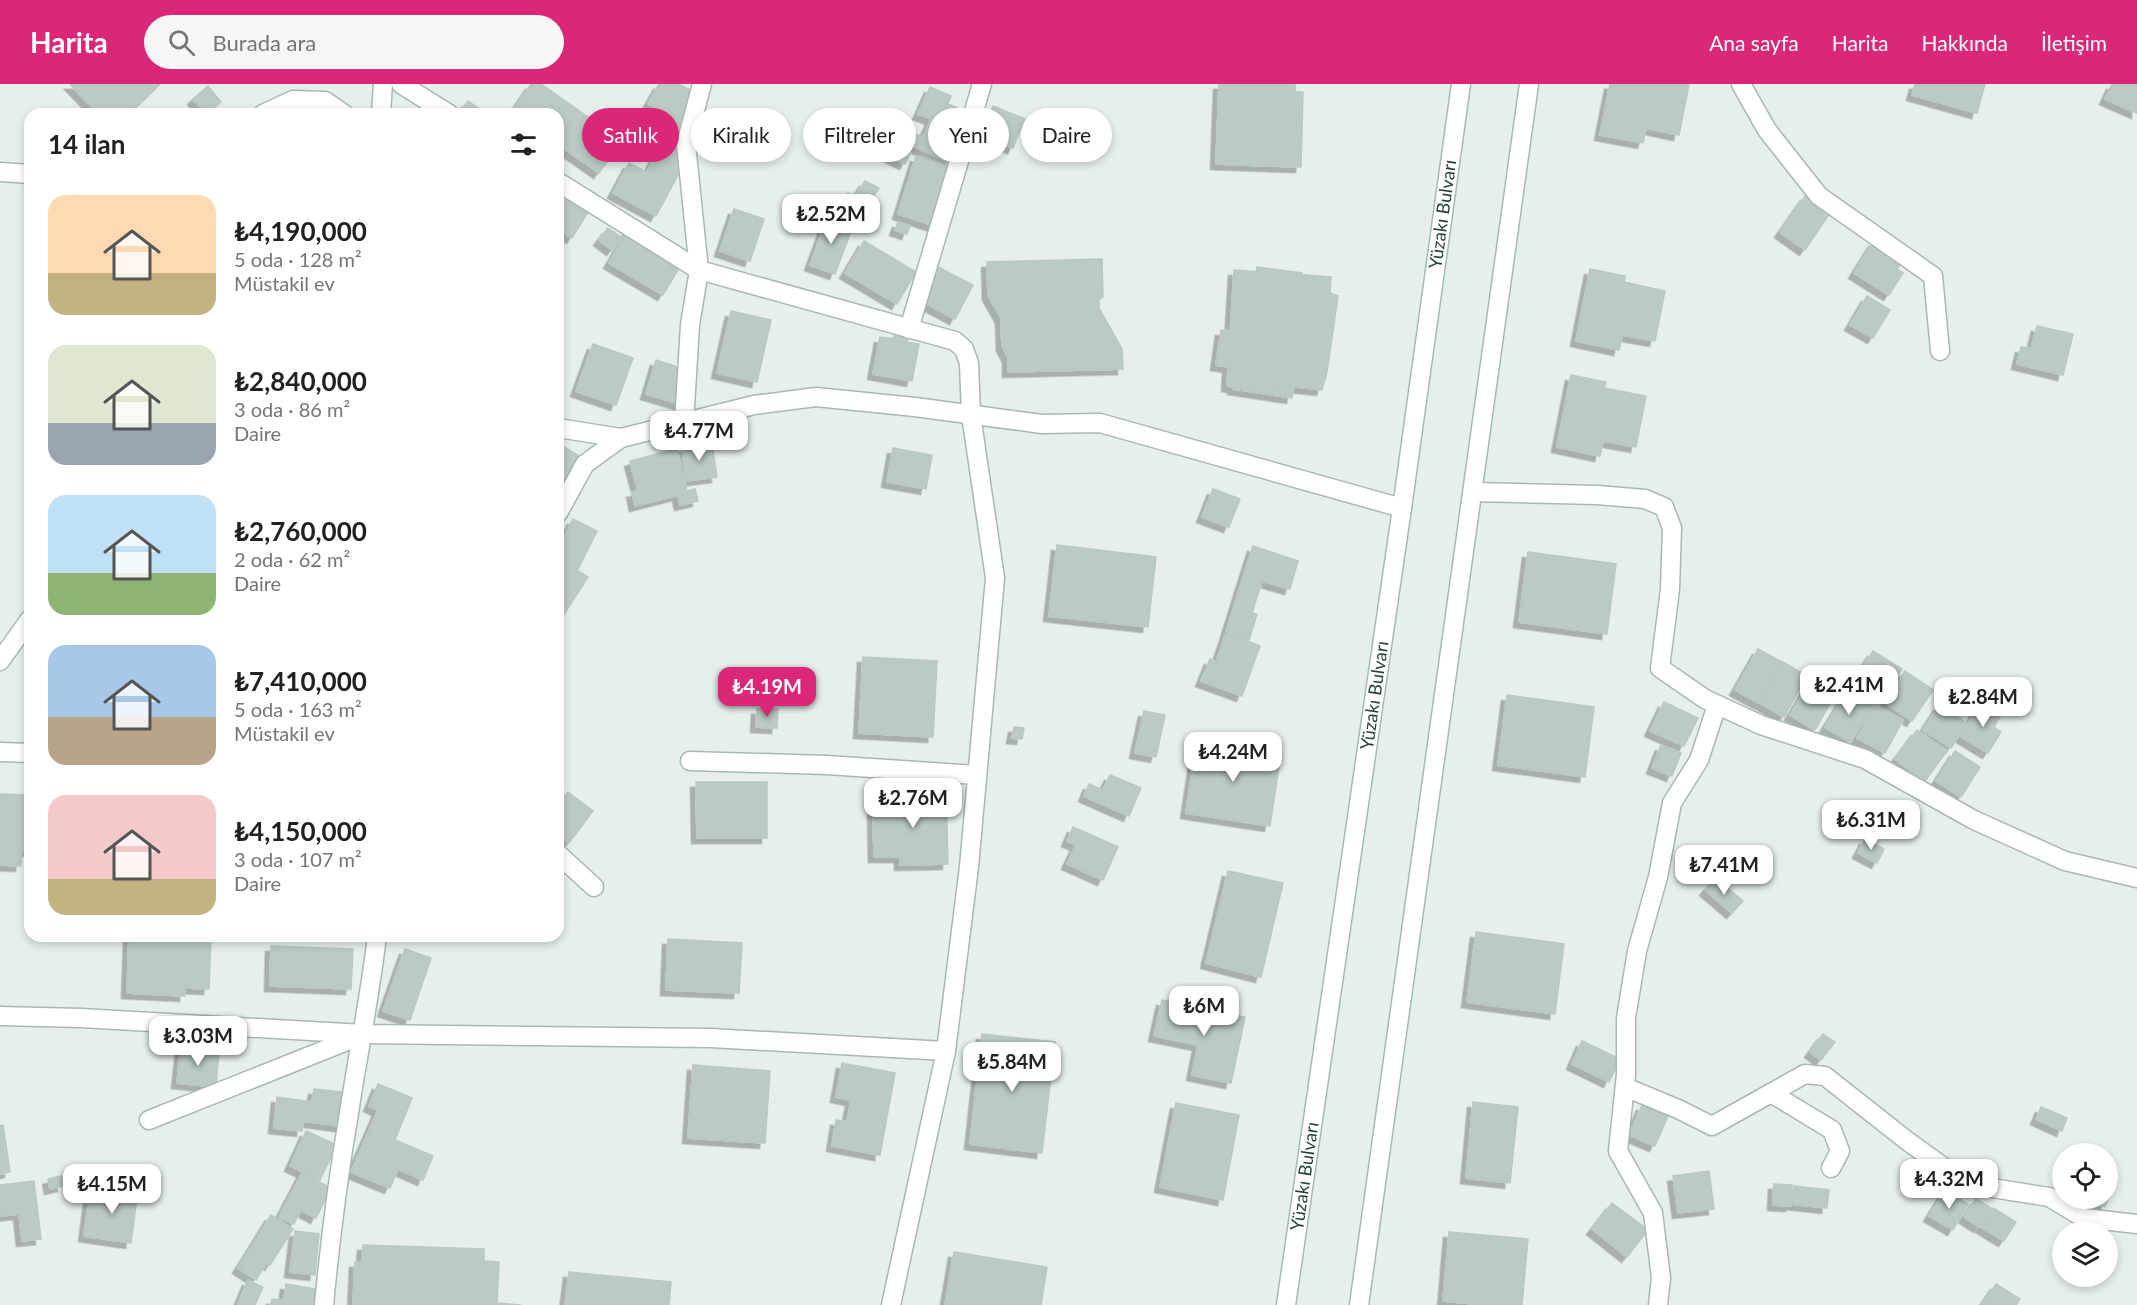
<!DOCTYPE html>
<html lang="tr">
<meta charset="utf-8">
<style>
:root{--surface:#fff;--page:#f6f6f6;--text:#202124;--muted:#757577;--accent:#db2777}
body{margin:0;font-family:Lato,sans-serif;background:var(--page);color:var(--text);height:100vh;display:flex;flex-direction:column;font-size:22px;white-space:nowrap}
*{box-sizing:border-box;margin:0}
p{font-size:20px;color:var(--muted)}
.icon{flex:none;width:33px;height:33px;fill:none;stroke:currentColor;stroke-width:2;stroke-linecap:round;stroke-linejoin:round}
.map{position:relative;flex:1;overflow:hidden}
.side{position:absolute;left:24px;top:24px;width:540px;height:834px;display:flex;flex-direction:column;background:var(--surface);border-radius:18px;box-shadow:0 3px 9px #0003}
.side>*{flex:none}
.hud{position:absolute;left:582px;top:24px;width:570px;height:54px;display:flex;gap:12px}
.controls{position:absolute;left:2052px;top:1059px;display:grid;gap:12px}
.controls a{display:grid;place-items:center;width:66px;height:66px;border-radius:50%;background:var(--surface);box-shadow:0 3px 9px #0003;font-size:30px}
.price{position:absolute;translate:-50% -51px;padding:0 14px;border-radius:12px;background:#fff;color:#222;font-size:20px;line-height:39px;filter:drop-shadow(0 2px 3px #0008)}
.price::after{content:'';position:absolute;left:50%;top:36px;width:18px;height:14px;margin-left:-9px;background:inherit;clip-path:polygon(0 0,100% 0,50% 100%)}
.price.selected{background:var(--accent);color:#fff}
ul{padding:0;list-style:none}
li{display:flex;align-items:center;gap:18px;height:150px;padding:0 24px}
li span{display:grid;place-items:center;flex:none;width:168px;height:120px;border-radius:18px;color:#555}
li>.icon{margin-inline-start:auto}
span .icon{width:72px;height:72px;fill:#fffc;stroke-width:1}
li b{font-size:26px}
h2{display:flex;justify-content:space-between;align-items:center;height:72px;padding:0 24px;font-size:26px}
.tag{padding:0 21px;border-radius:27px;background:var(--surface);box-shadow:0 3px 9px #0003;font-size:21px;line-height:54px}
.tag.selected{background:var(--accent);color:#fff}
header{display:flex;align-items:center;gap:36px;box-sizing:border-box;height:84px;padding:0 30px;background:var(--accent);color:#fff}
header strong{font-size:28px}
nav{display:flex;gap:33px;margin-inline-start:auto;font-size:21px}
.search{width:420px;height:54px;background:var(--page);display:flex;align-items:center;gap:15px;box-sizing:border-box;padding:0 21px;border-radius:33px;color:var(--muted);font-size:22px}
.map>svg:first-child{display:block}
.building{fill:#bbcac4;stroke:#b8c9c2;stroke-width:1.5;filter:url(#shadow)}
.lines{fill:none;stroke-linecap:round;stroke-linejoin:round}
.minor-casing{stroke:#a8b8b2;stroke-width:21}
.secondary-casing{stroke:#a4bbb3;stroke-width:21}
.minor{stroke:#fff;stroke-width:18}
.secondary{stroke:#fff;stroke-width:18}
.labels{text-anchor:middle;stroke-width:4.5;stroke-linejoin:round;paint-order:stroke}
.street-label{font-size:18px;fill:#24423a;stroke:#f7fbf9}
</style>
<header>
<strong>Harita</strong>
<div class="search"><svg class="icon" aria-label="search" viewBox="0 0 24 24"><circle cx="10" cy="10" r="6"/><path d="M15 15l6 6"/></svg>Burada ara</div>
<nav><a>Ana sayfa</a><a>Harita</a><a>Hakkında</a><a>İletişim</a></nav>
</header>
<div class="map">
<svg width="2137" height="1221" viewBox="0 0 2137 1221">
<defs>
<filter id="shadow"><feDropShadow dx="-5.5" dy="5.5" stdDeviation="0" flood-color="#0004"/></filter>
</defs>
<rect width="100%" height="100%" fill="#e6efeb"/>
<g class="building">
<path d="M70 0H160L129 30H99Z"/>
<path d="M531 0H541L622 57 599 89 558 60V30H515L512 28Z"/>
<path d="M659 0H679L699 11 682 72 656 58 670 32 648 20Z"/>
<path d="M1219 0H1295V8H1303L1301 83 1216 80Z"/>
<path d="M1610 0H1689L1679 51 1646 44 1643 59 1600 51Z"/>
<path d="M1915 0H1985L1977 29 1912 11Z"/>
<path d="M2112 0H2137V29L2105 15Z"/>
<path d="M208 2 221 18 206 30 193 15Z"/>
<path d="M930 3 951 12 948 20 957 24 950 40 963 46 950 78 911 61 916 50 923 53 931 35 918 30Z"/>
<path d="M468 17 487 30H459Z"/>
<path d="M993 22 1025 35 1013 64 981 52Z"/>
<path d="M890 58 911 68 905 80 884 70Z"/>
<path d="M660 62 686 76 656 132 613 109 629 79 647 88Z"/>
<path d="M916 72 953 84 935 142 898 130Z"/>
<path d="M865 97 879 104 859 136 839 124 848 109 855 113Z"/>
<path d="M558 104 590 125 572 154 558 145Z"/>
<path d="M1806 111 1830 129 1805 166 1780 148Z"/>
<path d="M734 125 764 135 750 177 720 167Z"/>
<path d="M828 132 853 142 835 190 810 181Z"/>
<path d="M898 138 910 142 907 150 895 146Z"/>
<path d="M630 143 685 174 663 211 609 179Z"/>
<path d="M608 144 622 154 612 166 599 156Z"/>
<path d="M864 157 916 188 897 220 845 189Z"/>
<path d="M1874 157 1903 176 1897 185 1903 189 1889 211 1854 189Z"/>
<path d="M1102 175 1103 213 1099 215V224L1122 265 1123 285 1008 288V273L1002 262 1001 234 988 211 987 178Z"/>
<path d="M938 183 973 201 955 235 921 217Z"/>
<path d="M1257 183 1302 189 1299 212 1314 214 1311 234H1305L1301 263 1312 265 1308 289 1296 287 1292 314 1233 305 1237 284 1216 281 1221 246 1231 247 1232 235 1239 236 1244 202 1255 199Z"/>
<path d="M1590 185 1625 192 1624 198 1665 207 1655 257 1622 251 1619 266 1576 257Z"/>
<path d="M1234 186 1331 193 1330 209 1338 212 1327 288 1322 306 1277 301 1270 310 1227 302Z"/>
<path d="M1867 212 1890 226 1873 254 1850 241Z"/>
<path d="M731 227 771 236 757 298 717 289Z"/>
<path d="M2037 242 2073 250 2063 291 2017 280 2021 263 2031 265Z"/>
<path d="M895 249 908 251 907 258 919 260 912 297 873 290 880 253 893 255Z"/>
<path d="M593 260 633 274 616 321 576 307Z"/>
<path d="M656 276 690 287 680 320 646 310Z"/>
<path d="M1571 291 1606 298 1604 304 1646 312 1636 363 1603 357 1600 372 1557 363Z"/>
<path d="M558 359 584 375 558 414Z"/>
<path d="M712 360 717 393 686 397 682 363Z"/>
<path d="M893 364 932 371 926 405 887 398Z"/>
<path d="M677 365 687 407 695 405 698 417 680 421 678 411 635 422 632 408 638 407 630 377Z"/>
<path d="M1213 405 1240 415 1229 443 1202 433Z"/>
<path d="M573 435 597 447 578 485 558 475V465Z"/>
<path d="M1057 461 1156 473 1148 543 1049 532Z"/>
<path d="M1253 462 1298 477 1290 505 1262 497 1252 529 1257 530 1249 556 1226 548Z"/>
<path d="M1528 468 1616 480 1607 550 1519 538Z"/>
<path d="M560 476 588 493 558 540V479Z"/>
<path d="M1226 549 1260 562 1242 612 1201 597 1210 575 1216 578Z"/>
<path d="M1758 565 1782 578 1759 619 1735 606Z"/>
<path d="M1873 567 1902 585 1883 615 1854 596Z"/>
<path d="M863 573 937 577 933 653 859 649Z"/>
<path d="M1783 578 1807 592 1784 633 1760 619Z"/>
<path d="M1905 587 1933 606 1912 637 1884 618Z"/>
<path d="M1807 602 1832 616 1815 646 1790 631Z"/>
<path d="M1848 606 1873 621 1850 658 1825 643Z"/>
<path d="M1507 611 1594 623 1585 693 1498 681Z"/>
<path d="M1664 618 1698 634 1684 662 1650 647Z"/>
<path d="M1981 618 2001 631 1994 643 2001 648 1988 669 1960 652Z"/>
<path d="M1875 621 1903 636 1885 669 1857 654Z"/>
<path d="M1939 621 1967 639 1951 664 1923 646Z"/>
<path d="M757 625H778L777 644 756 643Z"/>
<path d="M1144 627 1165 631 1156 673 1135 669Z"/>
<path d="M1014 643 1024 644 1022 655 1012 654Z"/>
<path d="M1917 646 1947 667 1925 697 1895 675Z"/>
<path d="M1197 656 1281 669 1270 742 1186 729Z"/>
<path d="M1661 661 1681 669 1672 692 1652 684Z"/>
<path d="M1955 667 1980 683 1961 713 1936 697Z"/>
<path d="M1110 691 1141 704 1129 732 1084 712 1089 700 1103 706Z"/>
<path d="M696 698H767V754H697Z"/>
<path d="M946 707 948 780 900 781V773H874L873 726 898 718 897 708Z"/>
<path d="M568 708 593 727 569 759 558 750V717L560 718Z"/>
<path d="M0 710 30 711V767L22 766 21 782 0 781Z"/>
<path d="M1073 743 1118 763 1103 796 1067 780 1076 761 1067 757Z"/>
<path d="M1865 755 1884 765 1877 779 1858 769Z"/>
<path d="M1228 787 1283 799 1261 893 1206 879Z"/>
<path d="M1716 794 1743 817 1732 829 1705 806Z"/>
<path d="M1476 848 1564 860 1555 930 1467 918Z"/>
<path d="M129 852H211L209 905 185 904V912L127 909Z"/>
<path d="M668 855 742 859 739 909 666 906Z"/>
<path d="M271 862 353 865 351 905 270 902Z"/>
<path d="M405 865 431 874 410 936 383 927Z"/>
<path d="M1162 916 1245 933 1231 999 1192 991 1198 961 1154 952Z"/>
<path d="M982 950 1055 958 1042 1069 970 1060Z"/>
<path d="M1823 950 1835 958 1821 976 1810 968Z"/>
<path d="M1582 957 1620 975 1609 998 1572 980Z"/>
<path d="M181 962 219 966 216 1003 177 999Z"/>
<path d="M842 979 895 989 880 1071 832 1062 836 1036 847 1038 851 1016 836 1013Z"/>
<path d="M693 981 770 987 765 1059 688 1054Z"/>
<path d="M378 1000 412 1014 395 1056 433 1072 423 1096 398 1085 390 1104 351 1088 378 1026 369 1022Z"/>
<path d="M314 1005 350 1009 346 1043 303 1037 302 1047 274 1044 277 1013 312 1018Z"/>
<path d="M1473 1018 1518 1023 1510 1099 1466 1094Z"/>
<path d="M1176 1019 1239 1031 1223 1116 1160 1103Z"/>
<path d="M1642 1021 1668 1032 1655 1062 1629 1051Z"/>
<path d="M2041 1023 2067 1034 2062 1047 2036 1035Z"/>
<path d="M3 1041 10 1088 0 1090V1042Z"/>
<path d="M306 1047 337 1061 320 1096 290 1082Z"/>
<path d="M1709 1087 1714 1125 1678 1129 1673 1092Z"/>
<path d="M302 1089 331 1104 316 1134 301 1126 294 1140 279 1133Z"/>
<path d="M61 1092 63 1102 50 1105 48 1095Z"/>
<path d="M34 1097 41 1155 22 1157 19 1130 0 1132V1101Z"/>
<path d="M1774 1100 1792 1101 1791 1122 1773 1121Z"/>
<path d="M108 1102 138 1106 131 1159 84 1152 89 1114 106 1116Z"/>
<path d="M1794 1102 1829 1106 1827 1124 1792 1120Z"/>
<path d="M2108 1102 2113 1104 2105 1123 2088 1114H2108Z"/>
<path d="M1945 1106 1968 1120 1953 1146 1929 1132Z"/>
<path d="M1976 1115 1991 1124 1979 1143 1964 1133Z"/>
<path d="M1612 1119 1648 1146 1627 1173 1592 1145Z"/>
<path d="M1993 1124 2016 1138 2004 1157 1981 1143Z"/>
<path d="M271 1131 293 1145 270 1181 267 1178 256 1196 238 1184Z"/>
<path d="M295 1147 319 1150 315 1191 290 1188Z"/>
<path d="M1449 1148 1528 1155 1522 1221H1486L1443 1217Z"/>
<path d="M363 1161 484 1165V1177L499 1178 497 1219 521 1221H353L355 1178H362Z"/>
<path d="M954 1168 1047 1183 1041 1221H945Z"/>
<path d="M569 1188 671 1198 669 1221H565Z"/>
<path d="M248 1196 263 1203 255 1221H239L238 1220Z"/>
<path d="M286 1200 316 1205 314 1221H271L272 1215 284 1216Z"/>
<path d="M1996 1200 2020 1215 2016 1221H1982Z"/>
</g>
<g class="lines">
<defs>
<g id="minor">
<path d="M401 0 449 30"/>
<path d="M1741 0 1767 46 1819 112 1933 192 1940 267"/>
<path d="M263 30 293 16 325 17 344 30"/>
<path d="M381 30 383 0"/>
<path d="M0 88 30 90"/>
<path d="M558 98 699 186 955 257 964 265 969 279 971 331 995 494 969 783 946 967 891 1221"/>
<path d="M909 245 982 0"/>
<path d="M684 339 690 241 699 186 686 60 702 0"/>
<path d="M558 344 621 354"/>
<path d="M1473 408 1597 411 1645 415 1664 423 1672 444 1670 505 1660 584 1705 615 1761 641 1865 675 1974 736 2065 777 2137 794"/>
<path d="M558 429 585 380 621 354 754 321 816 313 915 323 1042 340 1100 339 1402 424"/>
<path d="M0 577 30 535"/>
<path d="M0 668 30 669"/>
<path d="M690 677 827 681 977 691"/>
<path d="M558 770 594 803"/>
<path d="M0 932 81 934 363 950 711 954 946 967"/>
<path d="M1625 1003 1678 1025 1712 1042 1771 1009 1832 1046 1840 1067 1831 1084"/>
<path d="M1771 1009 1805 990 1825 992 1906 1056 1967 1100 2049 1113 2084 1134 2137 1140"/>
<path d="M149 1036 357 953"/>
<path d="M324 1221C330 1157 338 1093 349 1029 358 970 370 912 377 852"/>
<path d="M1658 1221 1661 1194 1653 1129 1618 1067 1626 990V934L1637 867 1658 793 1672 719 1699 676 1717 621"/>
</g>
<g id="secondary">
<path id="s1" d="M1286 1221 1402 424 1461 0"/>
<path d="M1359 1221 1529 0"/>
</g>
</defs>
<use href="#minor" class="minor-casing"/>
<use href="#secondary" class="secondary-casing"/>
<use href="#minor" class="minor"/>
<use href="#secondary" class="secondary"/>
</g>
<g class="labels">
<g class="street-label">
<text dy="6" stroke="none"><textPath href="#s1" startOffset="1102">Yüzakı Bulvarı</textPath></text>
<text dy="6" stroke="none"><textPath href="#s1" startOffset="616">Yüzakı Bulvarı</textPath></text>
<text dy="6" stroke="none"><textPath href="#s1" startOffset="130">Yüzakı Bulvarı</textPath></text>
</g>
</g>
</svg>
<div class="controls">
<a><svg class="icon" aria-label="locate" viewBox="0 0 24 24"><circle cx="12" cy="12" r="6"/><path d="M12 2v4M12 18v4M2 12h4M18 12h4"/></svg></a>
<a><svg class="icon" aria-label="layers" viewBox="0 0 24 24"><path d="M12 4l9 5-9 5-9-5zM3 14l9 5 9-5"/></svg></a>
</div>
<b class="price" style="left:831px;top:161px">₺2.52M</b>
<b class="price" style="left:699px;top:378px">₺4.77M</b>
<b class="price" style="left:1849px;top:632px">₺2.41M</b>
<b class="price selected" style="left:767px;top:634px">₺4.19M</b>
<b class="price" style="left:1983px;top:644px">₺2.84M</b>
<b class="price" style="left:1233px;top:699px">₺4.24M</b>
<b class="price" style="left:913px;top:745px">₺2.76M</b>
<b class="price" style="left:1871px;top:767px">₺6.31M</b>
<b class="price" style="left:1724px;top:812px">₺7.41M</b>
<b class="price" style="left:1204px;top:953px">₺6M</b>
<b class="price" style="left:198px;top:983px">₺3.03M</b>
<b class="price" style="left:1012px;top:1009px">₺5.84M</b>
<b class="price" style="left:1949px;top:1126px">₺4.32M</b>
<b class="price" style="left:112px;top:1131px">₺4.15M</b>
<div class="hud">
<a class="tag selected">Satılık</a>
<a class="tag">Kiralık</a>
<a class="tag">Filtreler</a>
<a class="tag">Yeni</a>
<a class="tag">Daire</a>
</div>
<section class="side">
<h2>14 ilan<svg class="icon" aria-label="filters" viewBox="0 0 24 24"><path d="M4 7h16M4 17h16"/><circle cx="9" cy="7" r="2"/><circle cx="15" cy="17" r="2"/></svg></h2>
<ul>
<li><span style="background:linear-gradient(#ffd9b3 65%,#c2b280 0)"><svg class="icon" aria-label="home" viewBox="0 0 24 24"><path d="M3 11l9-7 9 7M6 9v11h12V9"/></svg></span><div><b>₺4,190,000</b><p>5 oda · 128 m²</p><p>Müstakil ev</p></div></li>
<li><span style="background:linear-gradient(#dfe7d0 65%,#9aa5b1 0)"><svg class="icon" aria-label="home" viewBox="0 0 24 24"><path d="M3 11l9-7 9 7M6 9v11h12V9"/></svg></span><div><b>₺2,840,000</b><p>3 oda · 86 m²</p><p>Daire</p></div></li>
<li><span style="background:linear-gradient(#bfe0f5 65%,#8fb573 0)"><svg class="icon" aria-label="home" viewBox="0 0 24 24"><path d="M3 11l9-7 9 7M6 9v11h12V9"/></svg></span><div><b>₺2,760,000</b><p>2 oda · 62 m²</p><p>Daire</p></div></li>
<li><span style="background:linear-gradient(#a9c7e8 60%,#b9a48a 0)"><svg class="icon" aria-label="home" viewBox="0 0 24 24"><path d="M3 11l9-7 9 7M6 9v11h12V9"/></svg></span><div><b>₺7,410,000</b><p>5 oda · 163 m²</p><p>Müstakil ev</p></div></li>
<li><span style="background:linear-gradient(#f6c9c9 70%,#c2b280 0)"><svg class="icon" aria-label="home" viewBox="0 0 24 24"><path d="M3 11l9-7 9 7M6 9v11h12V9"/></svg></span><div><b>₺4,150,000</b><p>3 oda · 107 m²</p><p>Daire</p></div></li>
</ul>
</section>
</div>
